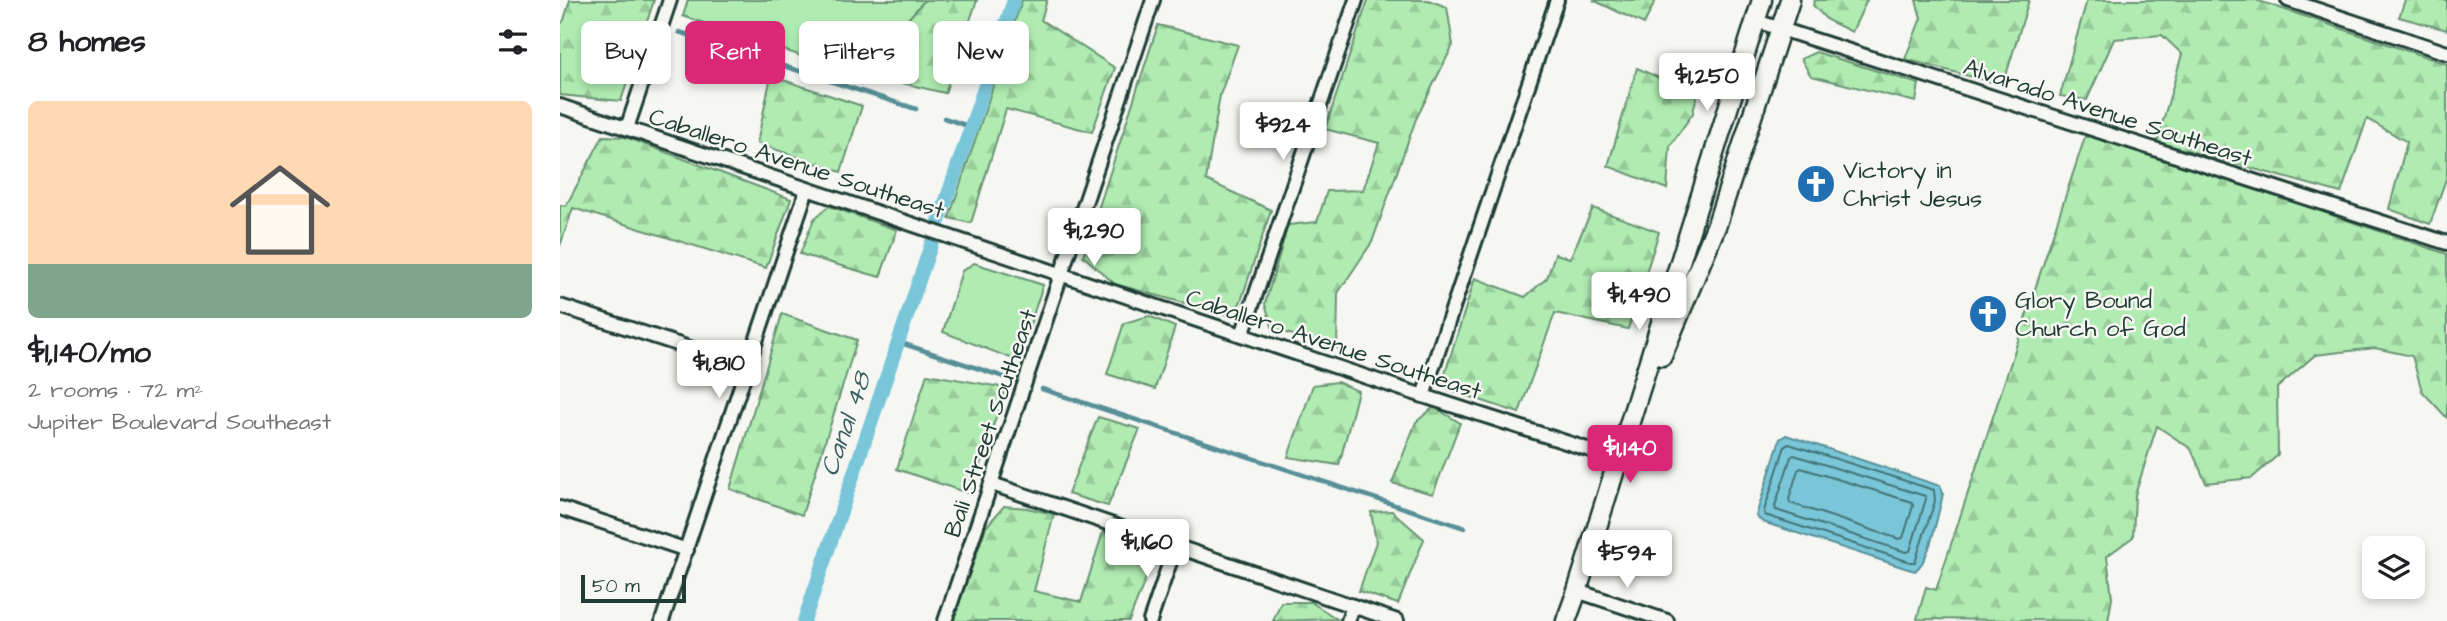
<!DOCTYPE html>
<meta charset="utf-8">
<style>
:root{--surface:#fff;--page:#f2f2f2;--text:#202124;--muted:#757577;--line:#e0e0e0;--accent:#db2777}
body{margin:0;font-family:"Architects Daughter",sans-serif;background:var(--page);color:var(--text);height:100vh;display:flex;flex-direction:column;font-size:26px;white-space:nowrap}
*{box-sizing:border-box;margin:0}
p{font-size:23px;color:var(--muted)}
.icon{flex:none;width:38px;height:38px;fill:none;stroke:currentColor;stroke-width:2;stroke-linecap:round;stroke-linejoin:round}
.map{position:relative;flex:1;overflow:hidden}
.sheet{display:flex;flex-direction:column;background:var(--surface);width:560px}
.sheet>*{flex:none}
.top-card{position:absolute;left:21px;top:21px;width:665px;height:63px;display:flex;gap:14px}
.fabs{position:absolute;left:1802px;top:536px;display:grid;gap:14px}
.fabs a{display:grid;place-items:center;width:63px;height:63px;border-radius:10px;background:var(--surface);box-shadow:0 4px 10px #0003;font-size:35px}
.scale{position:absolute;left:21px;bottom:18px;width:105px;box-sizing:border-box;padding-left:7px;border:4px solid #1f3d34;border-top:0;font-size:19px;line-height:24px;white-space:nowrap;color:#1f3d34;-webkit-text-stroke:5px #f6f6f2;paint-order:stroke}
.price{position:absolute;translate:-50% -60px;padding:0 16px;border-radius:7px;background:#fff;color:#222;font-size:23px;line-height:46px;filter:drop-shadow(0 2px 4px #0008)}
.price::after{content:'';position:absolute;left:50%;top:42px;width:21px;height:16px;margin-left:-10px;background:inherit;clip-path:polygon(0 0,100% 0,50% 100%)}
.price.selected{background:var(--accent);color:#fff}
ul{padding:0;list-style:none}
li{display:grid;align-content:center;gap:14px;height:371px;padding:0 28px}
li+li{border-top:2px solid var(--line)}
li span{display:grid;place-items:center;height:217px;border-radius:10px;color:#555}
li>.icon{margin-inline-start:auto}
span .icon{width:126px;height:126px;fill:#fffc;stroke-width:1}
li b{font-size:30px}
h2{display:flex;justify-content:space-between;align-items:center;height:84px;padding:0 28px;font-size:30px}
.chip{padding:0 24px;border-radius:10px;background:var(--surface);box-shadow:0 4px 10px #0003;font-size:24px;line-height:63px}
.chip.selected{background:var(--accent);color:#fff}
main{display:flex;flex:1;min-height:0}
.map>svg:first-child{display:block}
.grass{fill:#b0ecb2;stroke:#689473;stroke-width:2}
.forest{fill:url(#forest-firs);stroke:#689473;stroke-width:2}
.water{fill:#7ac6d9;stroke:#568f97;stroke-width:2}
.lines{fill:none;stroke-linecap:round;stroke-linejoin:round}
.shore{stroke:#437476;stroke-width:2}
.stream{stroke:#568f97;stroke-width:4.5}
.canal{stroke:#7ac6d9;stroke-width:14}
.street-casing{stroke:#1f3d34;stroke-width:18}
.secondary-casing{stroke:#1f3d34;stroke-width:23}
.street{stroke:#f6f6f2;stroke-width:12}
.secondary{stroke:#f6f6f2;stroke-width:18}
.labels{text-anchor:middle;stroke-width:5;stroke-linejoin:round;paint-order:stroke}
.street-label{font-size:24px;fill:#1f3d34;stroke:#f6f6f2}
.poi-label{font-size:24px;fill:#1f3d34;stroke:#f6f6f2;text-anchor:start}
.water-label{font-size:26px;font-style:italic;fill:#365f5d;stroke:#f6f6f2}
</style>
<main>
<section class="sheet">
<h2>8 homes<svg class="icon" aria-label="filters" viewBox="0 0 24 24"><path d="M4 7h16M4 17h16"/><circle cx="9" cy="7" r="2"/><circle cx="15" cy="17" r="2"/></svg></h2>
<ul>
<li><span style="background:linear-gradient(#ffd9b3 75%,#7fa58c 0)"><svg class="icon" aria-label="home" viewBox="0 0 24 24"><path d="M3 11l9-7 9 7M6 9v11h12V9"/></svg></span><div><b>$1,140/mo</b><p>2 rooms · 72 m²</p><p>Jupiter Boulevard Southeast</p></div></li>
</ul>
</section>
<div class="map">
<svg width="1887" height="621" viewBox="0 0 1887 621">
<defs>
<pattern id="forest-firs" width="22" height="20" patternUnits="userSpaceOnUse" patternTransform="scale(1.75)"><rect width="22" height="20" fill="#b0ecb2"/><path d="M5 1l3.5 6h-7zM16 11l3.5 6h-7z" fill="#97cb9a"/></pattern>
</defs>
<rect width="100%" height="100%" fill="#f6f6f2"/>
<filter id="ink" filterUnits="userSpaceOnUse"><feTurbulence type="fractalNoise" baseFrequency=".0143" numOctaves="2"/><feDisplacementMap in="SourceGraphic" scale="14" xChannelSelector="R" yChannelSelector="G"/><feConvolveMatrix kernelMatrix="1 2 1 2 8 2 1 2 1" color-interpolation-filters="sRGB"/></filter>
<g filter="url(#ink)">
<g class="grass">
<path d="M128 0H365L349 18 277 68 123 16Z"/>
<path d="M414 263 483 285 458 361 383 332 402 271Z"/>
</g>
<g class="forest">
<path d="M10 0H94L61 101 0 95V25L4 20Z"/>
<path d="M365 0H417L385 93 277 68 349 18Z"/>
<path d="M462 0H487L481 20 555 68 532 132 446 109 411 223 389 218Z"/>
<path d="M808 0H868L887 7 893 45 856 119 812 242 778 293 777 348 713 329 705 304 728 225 757 222 767 191 803 190 819 143 765 129Z"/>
<path d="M1033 0H1096L1084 24Z"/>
<path d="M1255 0H1307L1292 32 1267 20 1253 5Z"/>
<path d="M1356 0H1469L1443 85 1345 59 1361 18Z"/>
<path d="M1527 0H1696L1887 64V176L1870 224 1829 209 1847 142 1807 119 1781 193 1597 142 1622 54 1602 35 1554 39 1527 100 1500 96Z"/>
<path d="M1845 0H1887V30L1839 17Z"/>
<path d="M598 25 678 45 660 95 646 180 711 210 681 301 672 316 555 284 523 256Z"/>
<path d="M1256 52 1359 84 1356 102 1251 76 1241 59Z"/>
<path d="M1077 68 1137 95 1133 113 1110 146 1107 189 1048 166Z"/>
<path d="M211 76 302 106 281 172 197 143Z"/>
<path d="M43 136 65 137 231 199 206 268 13 208 0 246V205L6 206Z"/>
<path d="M1537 136 1887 254V418L1862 391 1852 356 1815 348 1755 355 1717 388 1718 455 1692 478 1646 483 1631 449 1597 426 1575 495 1573 537 1547 556 1552 598 1548 621 1357 619 1366 587 1376 590 1525 137Z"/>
<path d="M269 206 337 230 320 277 240 254 254 219Z"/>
<path d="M1033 208 1099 232 1068 329 995 313 959 413 890 390 882 383 915 278 965 297 987 278 995 254 1010 258Z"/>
<path d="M222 314 297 340 242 515 170 489Z"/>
<path d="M589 316 615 327 595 389 547 374 564 323Z"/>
<path d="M367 374 446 388 410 494 337 469Z"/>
<path d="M777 382 798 391 779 465 728 457 753 385Z"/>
<path d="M874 407 900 423 873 494 832 483 856 422Z"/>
<path d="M538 417 580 429 548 506 508 494Z"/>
<path d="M444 506 467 508 494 514 474 591 521 602 543 532 596 552 569 621H393L426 527Z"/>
<path d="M832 511 864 539 838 604 799 591 816 542 811 512Z"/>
<path d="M721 602H751L777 619 713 621Z"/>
</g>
<path class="water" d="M1226 435 1380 486 1383 493 1381 503C1376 520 1370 560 1355 571L1348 569 1203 522 1196 516 1220 439Z"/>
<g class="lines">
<g class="shore">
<path d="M1229 444 1374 490 1375 501 1355 562H1350L1205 515 1204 511 1225 446Z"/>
<path d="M1234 455 1365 496 1366 499 1350 551 1346 552 1216 510 1215 506 1231 457Z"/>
<path d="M1241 468 1352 502 1353 506 1343 538 1339 539 1230 503 1229 499 1238 470Z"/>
</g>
<g class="stream">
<path d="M119 32 356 109"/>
<path d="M384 118 411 127"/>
<path d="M338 342 453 380"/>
<path d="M482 389 905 528"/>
</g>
<g class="canal">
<path d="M379 221 454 0"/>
<path d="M244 621 372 242"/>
</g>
<defs>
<g id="street">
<path d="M1728 0 1887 53"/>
<path d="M1196 21 1887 243"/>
<path d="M0 106 848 391 1058 459"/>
<path d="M67 128 110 0"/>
<path d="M0 306 188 367"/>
<path d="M682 335 796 0"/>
<path d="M863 396 997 0"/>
<path d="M432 484 837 621"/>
<path d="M0 508 127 550"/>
<path d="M1017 591 1107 621"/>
<path d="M102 621 247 189"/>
<path d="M385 621 593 0"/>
<path d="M590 621 615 547"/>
<path d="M788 621 793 606"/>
</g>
<g id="secondary">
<path d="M1102 356 1157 224 1230 0"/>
<path d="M1006 621 1017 591 1202 0"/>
</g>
</defs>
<use href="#street" class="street-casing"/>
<use href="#secondary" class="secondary-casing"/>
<use href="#street" class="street"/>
<use href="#secondary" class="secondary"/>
</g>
</g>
<defs>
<symbol id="church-disc" viewBox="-11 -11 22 22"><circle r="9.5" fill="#1f6fb2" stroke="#f6f6f2"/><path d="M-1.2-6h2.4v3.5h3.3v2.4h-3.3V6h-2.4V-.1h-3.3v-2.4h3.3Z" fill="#fff"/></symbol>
</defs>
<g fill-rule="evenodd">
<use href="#church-disc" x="1234" y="162" width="44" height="44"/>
<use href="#church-disc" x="1406" y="292" width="44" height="44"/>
</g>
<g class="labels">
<g class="street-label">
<text transform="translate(1548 112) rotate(18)" y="8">Alvarado Avenue Southeast</text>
<text transform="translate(237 163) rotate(18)" y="8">Caballero Avenue Southeast</text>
<text transform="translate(774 344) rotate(18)" y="8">Caballero Avenue Southeast</text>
<text transform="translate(430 423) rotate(-71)" y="8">Bali Street Southeast</text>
</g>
<g class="poi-label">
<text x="1283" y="178">Victory in<tspan x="1283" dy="28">Christ Jesus</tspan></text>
<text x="1455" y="308">Glory Bound<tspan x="1455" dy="28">Church of God</tspan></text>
</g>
<g class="water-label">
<text transform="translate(285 424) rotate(-71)" y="9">Canal 48</text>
</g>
</g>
</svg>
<div class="fabs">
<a><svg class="icon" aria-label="layers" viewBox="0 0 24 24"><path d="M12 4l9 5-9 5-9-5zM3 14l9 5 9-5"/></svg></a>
</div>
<div class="scale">50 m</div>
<b class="price" style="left:1147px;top:113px">$1,250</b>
<b class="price" style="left:723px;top:162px">$924</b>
<b class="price" style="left:534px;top:268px">$1,290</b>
<b class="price" style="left:1079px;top:332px">$1,490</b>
<b class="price" style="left:159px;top:400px">$1,810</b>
<b class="price selected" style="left:1070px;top:485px">$1,140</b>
<b class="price" style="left:587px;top:579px">$1,160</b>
<b class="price" style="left:1067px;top:590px">$594</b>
<div class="top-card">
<a class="chip">Buy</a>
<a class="chip selected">Rent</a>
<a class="chip">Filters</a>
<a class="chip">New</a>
</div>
</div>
</main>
